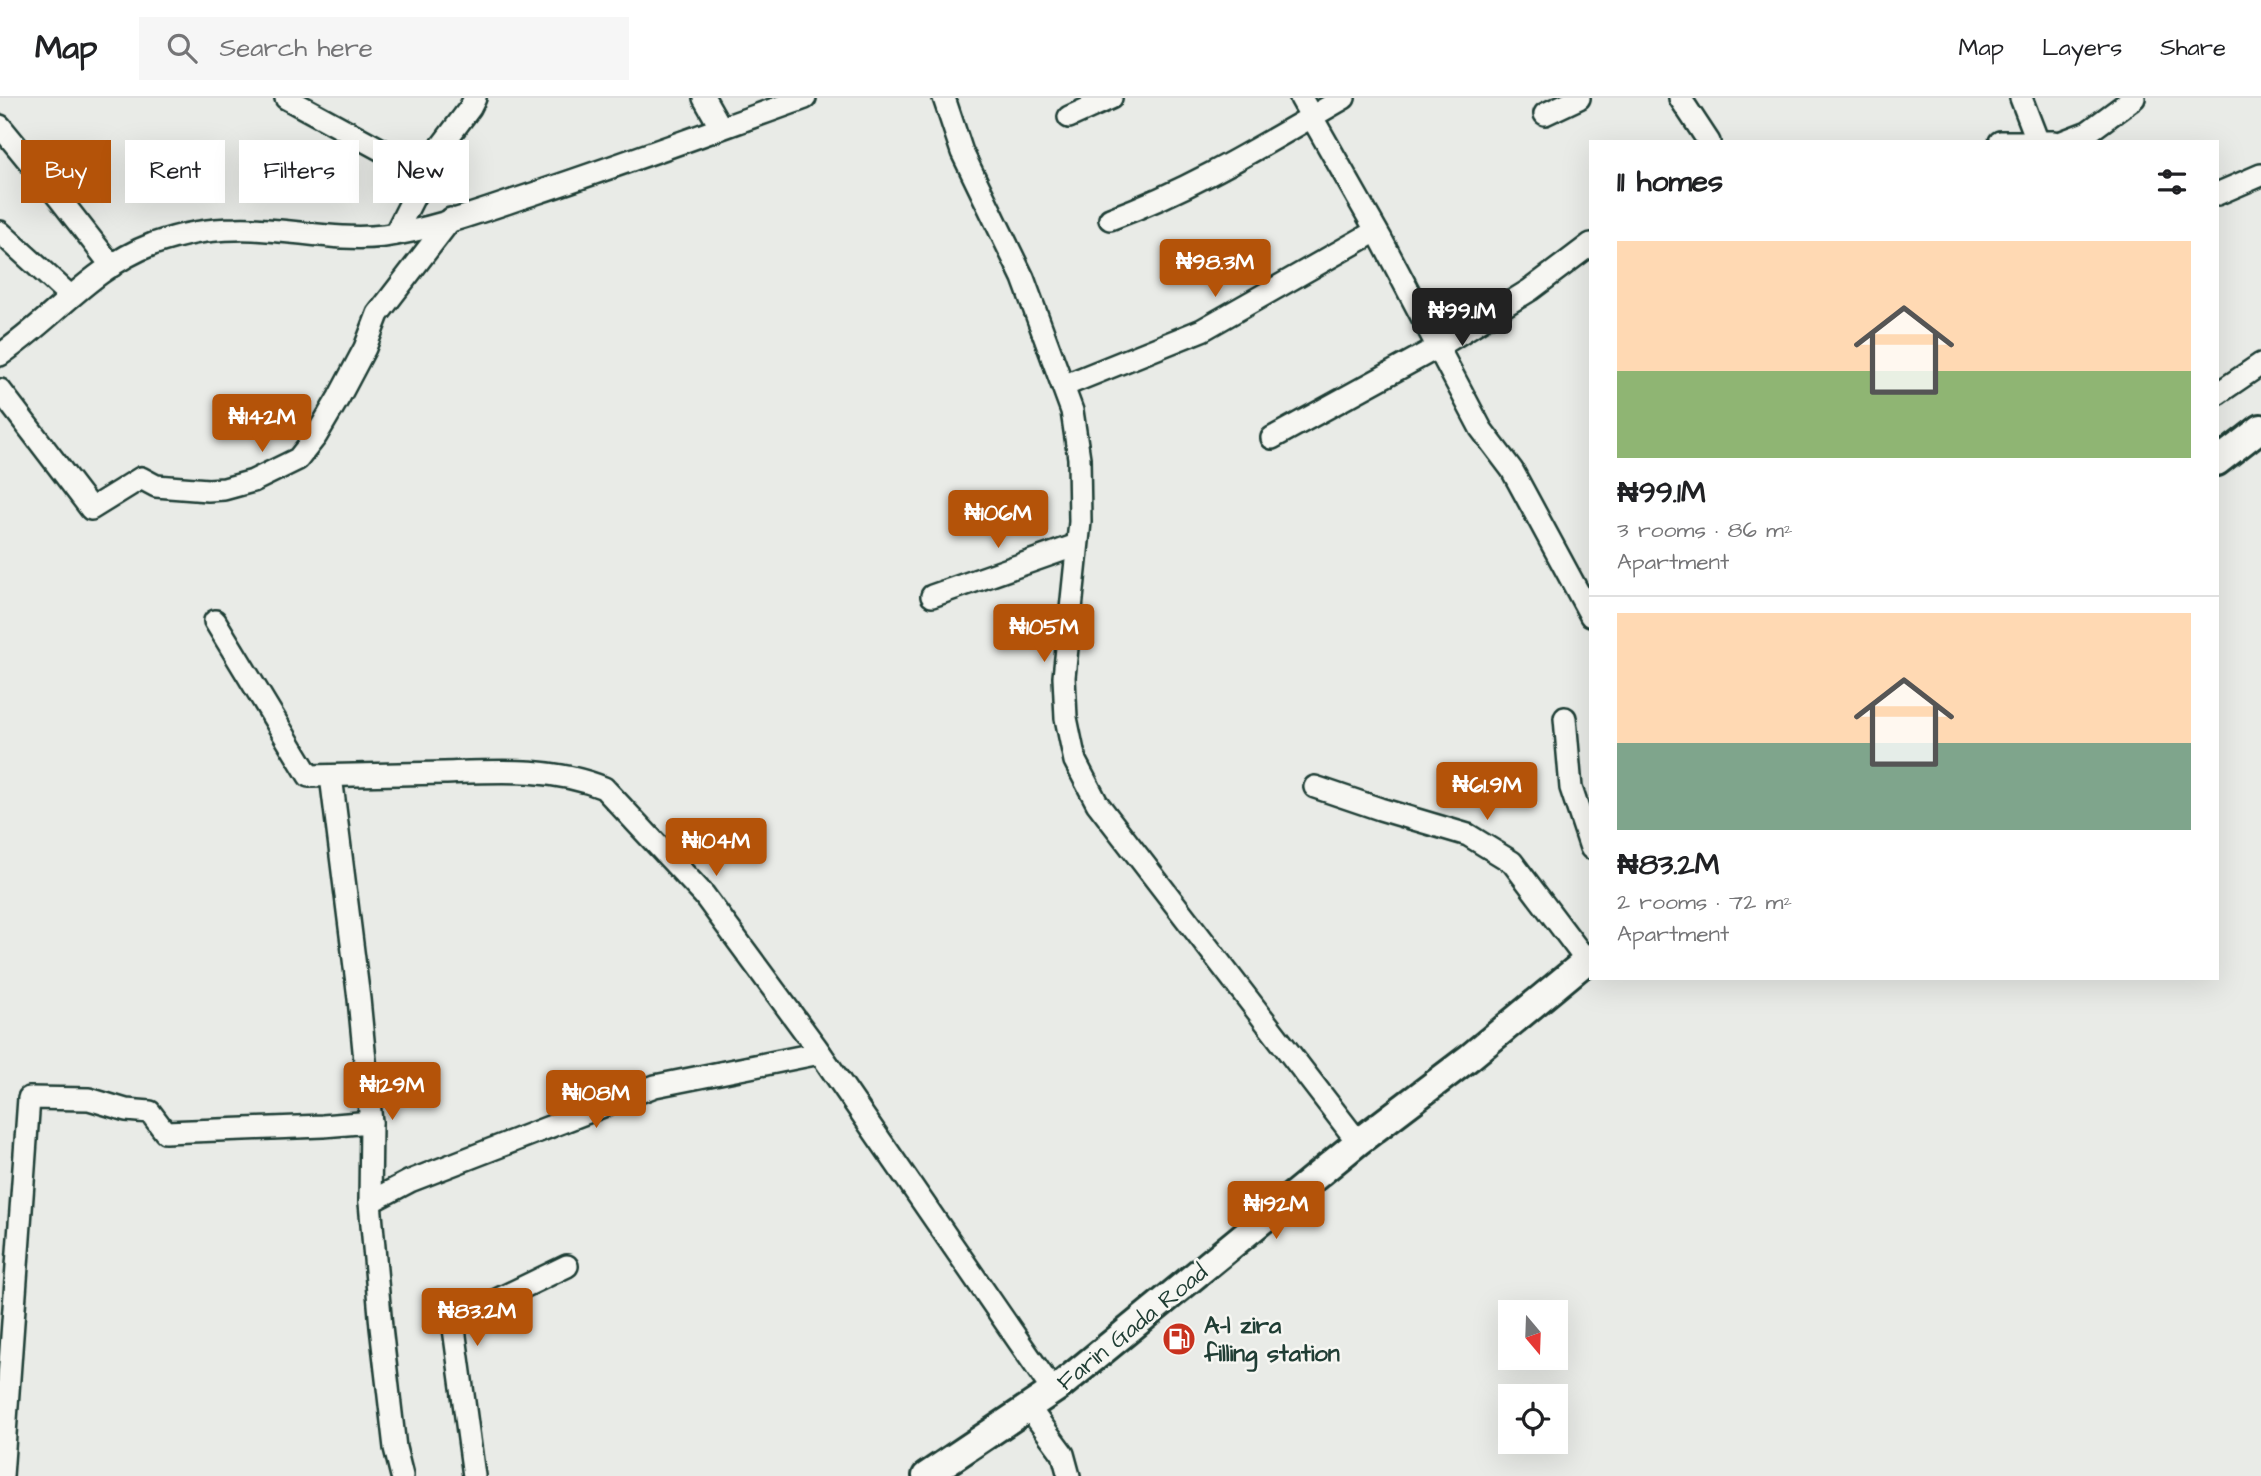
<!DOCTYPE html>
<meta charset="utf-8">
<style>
:root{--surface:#fff;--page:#f6f6f6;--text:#202124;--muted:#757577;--line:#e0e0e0;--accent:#b45309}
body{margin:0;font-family:"Architects Daughter",sans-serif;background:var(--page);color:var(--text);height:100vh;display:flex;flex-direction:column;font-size:26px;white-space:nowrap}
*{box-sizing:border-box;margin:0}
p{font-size:23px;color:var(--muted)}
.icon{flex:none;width:38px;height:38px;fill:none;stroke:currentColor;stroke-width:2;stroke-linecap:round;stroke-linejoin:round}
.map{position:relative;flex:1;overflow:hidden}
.details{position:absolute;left:1589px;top:42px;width:630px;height:840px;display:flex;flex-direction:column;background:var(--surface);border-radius:0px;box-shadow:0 7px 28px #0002}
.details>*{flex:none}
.guide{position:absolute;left:21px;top:42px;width:665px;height:63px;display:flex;gap:14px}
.needle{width:46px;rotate:161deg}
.tools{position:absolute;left:1498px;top:1202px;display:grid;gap:14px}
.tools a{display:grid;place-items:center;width:70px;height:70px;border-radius:0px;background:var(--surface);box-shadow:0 7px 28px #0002;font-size:35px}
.price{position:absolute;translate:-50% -60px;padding:0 16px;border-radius:7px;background:var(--accent);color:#fff;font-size:23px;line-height:46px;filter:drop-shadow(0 2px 4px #0008)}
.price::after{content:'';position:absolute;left:50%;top:42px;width:21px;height:16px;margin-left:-10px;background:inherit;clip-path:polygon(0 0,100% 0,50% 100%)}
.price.active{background:#222;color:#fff}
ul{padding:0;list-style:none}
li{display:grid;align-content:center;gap:14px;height:371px;padding:0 28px}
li+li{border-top:2px solid var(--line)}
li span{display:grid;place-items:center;height:217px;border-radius:0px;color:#555}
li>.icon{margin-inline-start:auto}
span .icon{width:126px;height:126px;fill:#fffc;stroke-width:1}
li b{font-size:30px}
h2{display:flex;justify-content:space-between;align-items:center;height:84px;padding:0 28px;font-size:30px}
.tag{padding:0 24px;border-radius:0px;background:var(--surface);box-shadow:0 7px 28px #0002;font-size:24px;line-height:63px}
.tag.active{background:var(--accent);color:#fff}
header{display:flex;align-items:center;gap:42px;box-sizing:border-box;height:98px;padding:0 35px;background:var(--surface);border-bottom:2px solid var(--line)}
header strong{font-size:33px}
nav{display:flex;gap:38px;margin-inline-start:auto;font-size:24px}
.search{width:490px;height:63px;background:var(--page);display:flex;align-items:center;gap:18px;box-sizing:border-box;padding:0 24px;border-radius:0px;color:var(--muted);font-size:26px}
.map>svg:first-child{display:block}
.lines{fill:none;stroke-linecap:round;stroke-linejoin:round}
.minor-casing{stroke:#1f3d34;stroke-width:26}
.major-casing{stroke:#1f3d34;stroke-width:32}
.minor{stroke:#f6f6f2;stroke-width:21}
.major{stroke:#f6f6f2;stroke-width:26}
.labels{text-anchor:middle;stroke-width:5;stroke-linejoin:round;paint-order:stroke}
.poi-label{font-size:24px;font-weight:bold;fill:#1f3d34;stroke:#f6f6f2;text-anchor:start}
.street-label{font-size:24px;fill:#1f3d34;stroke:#f6f6f2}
</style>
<header>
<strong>Map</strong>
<div class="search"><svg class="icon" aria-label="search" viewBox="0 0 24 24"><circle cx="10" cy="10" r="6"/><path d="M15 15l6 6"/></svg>Search here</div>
<nav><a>Map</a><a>Layers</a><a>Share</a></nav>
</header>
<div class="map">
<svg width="2261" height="1378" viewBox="0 0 2261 1378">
<rect width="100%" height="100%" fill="#e9ebe7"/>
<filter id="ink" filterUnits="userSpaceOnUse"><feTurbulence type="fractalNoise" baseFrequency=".0143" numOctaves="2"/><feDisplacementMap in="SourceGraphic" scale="14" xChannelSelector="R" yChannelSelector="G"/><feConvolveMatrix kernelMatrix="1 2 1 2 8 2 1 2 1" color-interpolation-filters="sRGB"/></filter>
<g filter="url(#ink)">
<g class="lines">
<defs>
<g id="minor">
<path d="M286 0 402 63 423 78"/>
<path d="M704 0 721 30"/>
<path d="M944 0 962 54 1023 180 1072 313 1079 360 1080 424 1064 579 1066 620 1075 663 1097 705 1358 1044"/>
<path d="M1301 0 1381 141 1481 331 1512 372 1591 518"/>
<path d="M1680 0 1709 44"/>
<path d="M2021 0 2038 44"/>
<path d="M1545 16 1579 0"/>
<path d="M1069 19 1111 0"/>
<path d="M0 28 59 100 112 168"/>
<path d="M2000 44H2054"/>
<path d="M2062 44 2088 34 2134 0"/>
<path d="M2217 96 2261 77"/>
<path d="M1110 121C1195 90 1266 45 1344 0"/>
<path d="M0 134 70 198"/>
<path d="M395 136 436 55 470 10 475 0"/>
<path d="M0 257C53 221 92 169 153 146 179 137 208 131 236 131 285 129 334 144 384 138 435 131 487 111 536 95 626 65 716 32 805 0"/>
<path d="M1063 288 1202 232 1376 133"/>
<path d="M0 292 91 411 141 380 156 388 208 392 224 391 253 383 298 361 316 338 339 299 365 250 378 216 451 121"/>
<path d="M2217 296 2261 266"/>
<path d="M1272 340 1438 249 1530 192 1591 146"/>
<path d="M932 498 1077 447"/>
<path d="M215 523 309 678C354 677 399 676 444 675 498 673 553 669 604 690L704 797 816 949 1053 1293"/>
<path d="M1565 620 1571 690 1591 750"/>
<path d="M331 678 359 901 371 1024 370 1104 381 1229 395 1350 402 1378"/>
<path d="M1315 689 1380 711 1468 737 1512 764 1586 862"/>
<path d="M370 1104 410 1083 655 988 820 955"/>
<path d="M1029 1310 1063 1356 1069 1378"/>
<path d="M2 1378 29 1000 89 1001 126 1012 150 1014 165 1034 323 1028 371 1024"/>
<path d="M474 1378 453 1223 567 1168"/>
</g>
<g id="major">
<path d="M2217 364 2261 330"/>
<path d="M926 1378 1060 1288 1358 1044 1470 959 1591 859"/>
</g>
</defs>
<use href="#minor" class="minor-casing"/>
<use href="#major" class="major-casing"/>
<use href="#minor" class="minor"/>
<use href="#major" class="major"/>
</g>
</g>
<defs>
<symbol id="fuel-disc" viewBox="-11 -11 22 22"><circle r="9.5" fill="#c8321e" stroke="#f6f6f2"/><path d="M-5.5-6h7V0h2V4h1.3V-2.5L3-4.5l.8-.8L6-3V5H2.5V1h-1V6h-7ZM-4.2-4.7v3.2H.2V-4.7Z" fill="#fff"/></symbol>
</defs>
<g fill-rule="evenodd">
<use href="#fuel-disc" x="1160" y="1222" width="38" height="38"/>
</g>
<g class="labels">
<g class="poi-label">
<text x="1204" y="1235">A-l zira<tspan x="1204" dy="28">filling station</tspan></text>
</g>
<g class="street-label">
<text transform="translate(1132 1229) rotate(-39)" y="8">Farin Gada Road</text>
</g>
</g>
</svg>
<div class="tools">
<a><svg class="needle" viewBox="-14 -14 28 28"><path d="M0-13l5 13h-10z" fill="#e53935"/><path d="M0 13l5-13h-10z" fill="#757577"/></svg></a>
<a><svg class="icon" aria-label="locate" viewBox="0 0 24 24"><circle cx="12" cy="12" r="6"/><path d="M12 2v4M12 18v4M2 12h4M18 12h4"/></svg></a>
</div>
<b class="price" style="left:1215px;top:201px">₦98.3M</b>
<b class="price active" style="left:1462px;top:250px">₦99.1M</b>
<b class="price" style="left:262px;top:356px">₦142M</b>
<b class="price" style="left:998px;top:452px">₦106M</b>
<b class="price" style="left:1044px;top:566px">₦105M</b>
<b class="price" style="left:1487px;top:724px">₦61.9M</b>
<b class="price" style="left:716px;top:780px">₦104M</b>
<b class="price" style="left:392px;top:1024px">₦129M</b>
<b class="price" style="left:596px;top:1032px">₦108M</b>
<b class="price" style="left:1276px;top:1143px">₦192M</b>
<b class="price" style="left:477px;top:1250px">₦83.2M</b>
<div class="guide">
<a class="tag active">Buy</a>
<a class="tag">Rent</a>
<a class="tag">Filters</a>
<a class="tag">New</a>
</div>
<section class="details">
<h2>11 homes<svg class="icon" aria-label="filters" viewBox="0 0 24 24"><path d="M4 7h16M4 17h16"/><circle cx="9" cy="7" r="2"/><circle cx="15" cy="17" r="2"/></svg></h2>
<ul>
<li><span style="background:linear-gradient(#ffd9b3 60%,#8fb573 0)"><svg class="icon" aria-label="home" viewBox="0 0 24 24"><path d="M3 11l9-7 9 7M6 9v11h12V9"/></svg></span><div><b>₦99.1M</b><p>3 rooms · 86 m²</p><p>Apartment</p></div></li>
<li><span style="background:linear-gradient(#ffd9b3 60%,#7fa58c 0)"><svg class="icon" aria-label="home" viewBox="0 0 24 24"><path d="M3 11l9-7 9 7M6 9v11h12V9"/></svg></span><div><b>₦83.2M</b><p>2 rooms · 72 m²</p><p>Apartment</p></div></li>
</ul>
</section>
</div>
